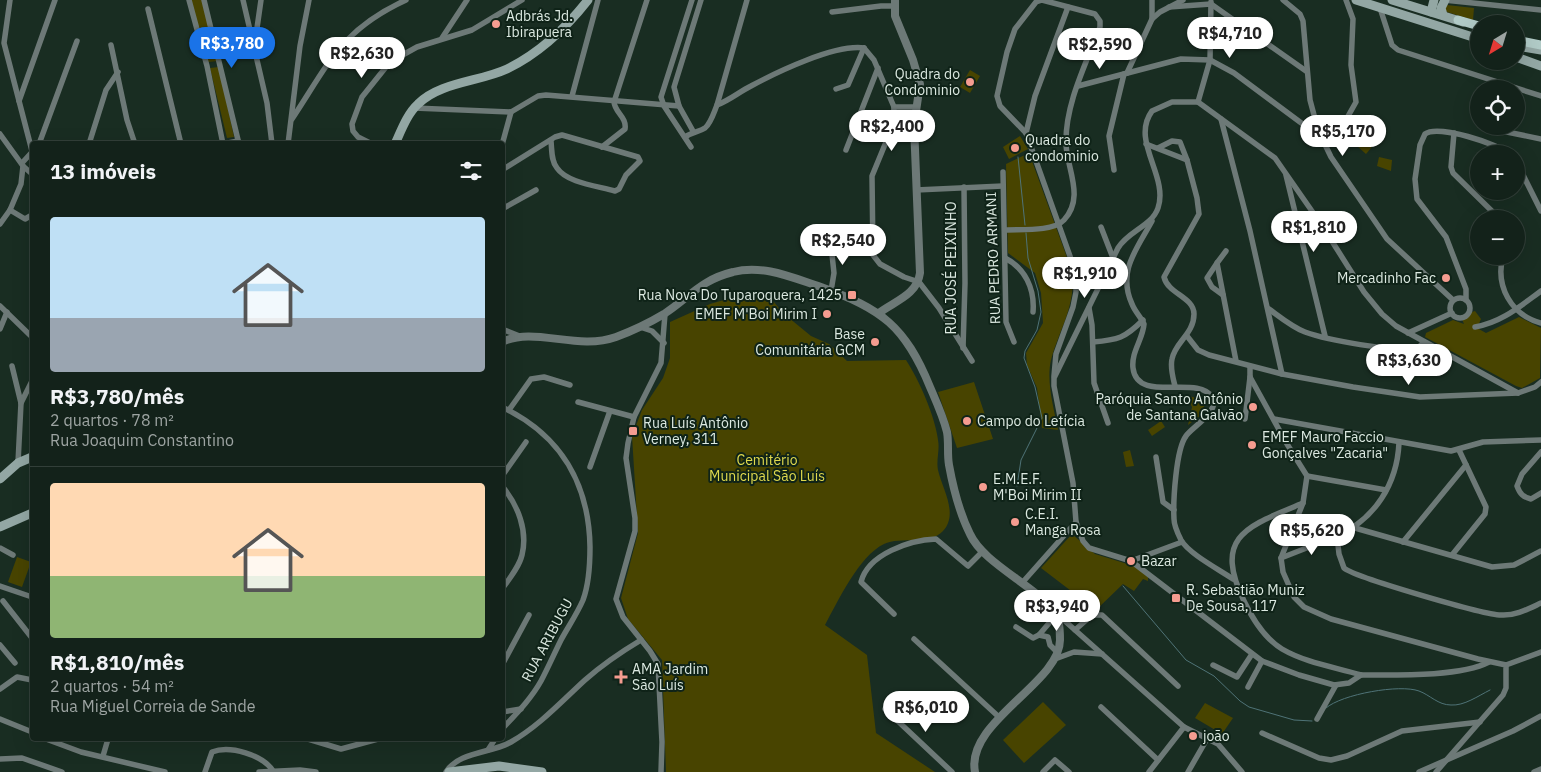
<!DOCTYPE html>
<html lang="pt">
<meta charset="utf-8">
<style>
:root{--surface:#13221a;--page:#1c2a23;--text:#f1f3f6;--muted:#9da4a2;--line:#323f39;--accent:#1a73e8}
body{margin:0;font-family:"IBM Plex Sans",sans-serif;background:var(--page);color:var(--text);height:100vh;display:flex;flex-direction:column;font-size:19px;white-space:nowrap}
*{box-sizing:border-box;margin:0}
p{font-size:16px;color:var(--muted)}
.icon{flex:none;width:28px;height:28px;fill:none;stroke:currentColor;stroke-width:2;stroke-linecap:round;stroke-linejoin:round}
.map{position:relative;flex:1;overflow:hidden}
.panel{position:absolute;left:30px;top:141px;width:475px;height:600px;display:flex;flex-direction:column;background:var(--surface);border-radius:5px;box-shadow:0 5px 20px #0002,0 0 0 1px var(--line)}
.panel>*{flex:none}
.needle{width:32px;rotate:218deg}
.tools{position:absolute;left:1470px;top:15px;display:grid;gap:10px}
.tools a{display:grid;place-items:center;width:55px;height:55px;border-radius:50%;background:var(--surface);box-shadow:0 5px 20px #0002,0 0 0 1px var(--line);font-size:25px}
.price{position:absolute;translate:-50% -42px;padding:0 11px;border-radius:18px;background:#fff;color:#222;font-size:16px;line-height:32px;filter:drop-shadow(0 1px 2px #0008)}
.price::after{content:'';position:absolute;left:50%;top:30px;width:15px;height:11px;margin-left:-8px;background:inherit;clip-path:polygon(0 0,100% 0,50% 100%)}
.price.current{background:var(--accent);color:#fff}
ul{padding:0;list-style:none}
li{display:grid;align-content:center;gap:10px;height:265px;padding:0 20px}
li+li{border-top:1px solid var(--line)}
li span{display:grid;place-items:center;height:155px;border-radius:5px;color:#555}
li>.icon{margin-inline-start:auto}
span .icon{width:90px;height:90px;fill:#fffc;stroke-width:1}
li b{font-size:21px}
h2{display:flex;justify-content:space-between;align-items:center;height:60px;padding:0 20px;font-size:21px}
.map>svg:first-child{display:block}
.green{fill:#484400}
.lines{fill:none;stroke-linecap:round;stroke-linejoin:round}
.stream{stroke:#4f7377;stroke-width:1}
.minor{stroke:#6d7977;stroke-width:5.5}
.tertiary{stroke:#6d7977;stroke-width:8}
.secondary{stroke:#93a7a4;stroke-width:9}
.primary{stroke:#b1cbc7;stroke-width:9}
.poi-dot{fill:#f59c90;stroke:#0f2318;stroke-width:2}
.labels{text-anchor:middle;stroke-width:4;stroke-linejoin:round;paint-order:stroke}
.poi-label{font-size:14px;fill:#dce9e1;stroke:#0f2318;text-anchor:start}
.street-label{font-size:14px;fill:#dce9e1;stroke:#0f2318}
.park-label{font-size:14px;fill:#dfd94d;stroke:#0f2318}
</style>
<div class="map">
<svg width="1541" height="772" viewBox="0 0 1541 772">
<rect width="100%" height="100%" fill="#192d22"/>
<g class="green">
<path d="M191 0H202L218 61 208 62Z"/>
<path d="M1447 5 1474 8 1473 20 1447 12 1444 9Z"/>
<path d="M219 67 234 137 227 138 210 68Z"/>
<path d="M970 70 980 76 970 93 960 87Z"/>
<path d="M1371 128 1381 136 1366 154 1357 146Z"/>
<path d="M1020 136 1028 149 1009 159 1003 147Z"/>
<path d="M1029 153 1073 274C1074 310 1060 328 1051 360 1046 382 1054 408 1058 430L1042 428 1037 388 1027 365 1026 353 1043 323 1041 293 1035 273 1008 253 1006 164Z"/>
<path d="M1379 157 1392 160 1391 171 1377 166Z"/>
<path d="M752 292 769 296 783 313 811 336 829 344 847 361 906 360C919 380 935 416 938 440 940 450 936 460 938 470 942 488 959 514 943 531 929 546 901 536 884 544 859 556 838 601 825 625L867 655 876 733 935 772H666L662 660 628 619 621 598 638 533 632 436 642 410 663 378 670 358V322L710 304Z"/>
<path d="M1475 311 1481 319 1477 328 1486 333 1519 317 1541 328 1540 378 1522 388 1516 386 1425 337 1426 333 1453 320 1464 324 1462 319 1469 313Z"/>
<path d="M974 382 993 439 957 448 938 392Z"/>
<path d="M1186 395 1206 401 1201 415 1188 425 1192 407Z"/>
<path d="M1161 421 1165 427 1152 436 1148 430Z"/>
<path d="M1130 450 1134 466 1126 467 1123 452Z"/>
<path d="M1072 534 1095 554 1134 566 1148 577V581L1143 579 1134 591 1123 584 1096 610 1041 568Z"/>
<path d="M17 557 31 562 22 587 8 582Z"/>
<path d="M1043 702 1066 725 1024 763 1003 740Z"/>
<path d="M1205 703 1233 718 1222 734 1195 718Z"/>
</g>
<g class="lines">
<g class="stream">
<path d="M1018 157 1025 225"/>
<path d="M1017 486 1021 460 1042 418 1035 387 1024 358 1025 351 1037 330 1041 312 1038 291 1028 258 1026 233"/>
<path d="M1123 586 1186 660 1214 676 1240 701 1249 707 1294 720 1312 721"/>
<path d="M1326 708C1342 694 1400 684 1419 691 1430 695 1438 705 1451 705 1464 706 1478 696 1490 690"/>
</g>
<g class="minor">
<path d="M10 0 4 43 32 151"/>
<path d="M189 0 207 66 223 144"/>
<path d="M204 0 239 144"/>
<path d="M243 0 267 103 272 144"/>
<path d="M1283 0 1300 14 1303 21 1310 100 1318 130 1331 157 1387 239 1453 300"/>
<path d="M1444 0 1541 10"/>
<path d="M1169 7 1211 4 1306 71"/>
<path d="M1380 8 1392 45 1398 50 1541 96"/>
<path d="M148 9 181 144"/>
<path d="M832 12 881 6H894"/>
<path d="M1152 19 1160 12 1183 0"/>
<path d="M442 38 467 0"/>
<path d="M255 42 261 0"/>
<path d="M111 45 127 120 135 144"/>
<path d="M864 48 874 60 894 107H916"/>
<path d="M1127 73 1152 19V0"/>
<path d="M1078 86 1181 59 1210 60 1234 73 1304 125 1318 130"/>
<path d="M836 89 848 85 864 48"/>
<path d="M572 96 598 0"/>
<path d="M19 101 55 0"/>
<path d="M1198 102 1210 60 1211 2"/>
<path d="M717 105C730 100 739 92 751 86 777 72 835 44 864 48"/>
<path d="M894 107 893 125 872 176 873 255 880 264 904 277 919 282 939 308 972 361"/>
<path d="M414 108 511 112 538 96 546 95 679 106"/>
<path d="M292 119C329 63 341 30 406 0"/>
<path d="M1221 119 1250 231 1282 374"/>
<path d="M693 131 679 106 674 87 701 0"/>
<path d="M1502 131 1541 139"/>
<path d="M1026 133 1035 96 1068 7"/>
<path d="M1454 133 1451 167 1453 173 1500 219"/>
<path d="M0 134 23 166 32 174"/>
<path d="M685 137C692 132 699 132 705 128 711 123 714 112 717 105L747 0"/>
<path d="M1323 142 1347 118 1356 102 1351 65 1353 19 1346 0"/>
<path d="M39 144 77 41"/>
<path d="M89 144 106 90 118 72"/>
<path d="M223 144 238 141"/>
<path d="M288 144 300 46 309 0"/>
<path d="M372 144 358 137 353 131 352 124 362 97 390 62 417 47 472 30 522 0"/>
<path d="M1146 144 1187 160 1197 198 1199 214 1164 277C1168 294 1194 297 1194 314 1194 334 1175 342 1172 359 1170 368 1173 378 1175 386"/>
<path d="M502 145 511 112"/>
<path d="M602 147 625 129C627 117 615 113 614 102L647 0"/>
<path d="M691 147 664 106 661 97 692 0"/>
<path d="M1158 148 1172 141 1180 142 1187 160"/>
<path d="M846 150 878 68"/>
<path d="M1516 161 1541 211"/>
<path d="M22 163 32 152"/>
<path d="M502 170 555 137 562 135 638 157 640 161 626 175 619 189 615 191C598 186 567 183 557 168 551 161 552 150 551 141"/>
<path d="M1114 170 1109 136 1124 74"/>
<path d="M1003 172 1006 322 1014 342"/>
<path d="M1286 175 1325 336"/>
<path d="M916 190 1003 186"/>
<path d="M502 209 536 190"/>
<path d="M10 210 25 219 32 215"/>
<path d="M1152 221C1137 249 1117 271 1132 304 1135 312 1141 317 1144 324 1143 339 1131 352 1133 368 1137 404 1198 374 1212 397 1221 411 1192 427 1186 436 1176 449 1173 501 1174 519 1174 526 1178 534 1181 540 1189 554 1220 570 1233 579"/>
<path d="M0 224 10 210 21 184 23 166"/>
<path d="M1101 227 1113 258"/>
<path d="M1005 230C1020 229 1053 232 1064 220 1085 197 1067 170 1066 144 1065 104 1086 64 1100 27V21L1095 14 1042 0 1036 2 1015 29 1007 52 997 96 1000 106 1026 133 1076 273V292L1073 307 1056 354 1054 376"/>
<path d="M830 236 834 273 831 291"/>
<path d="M1226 251 1217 263 1236 361"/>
<path d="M1503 256C1495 286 1511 315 1541 323"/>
<path d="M1005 258C1025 268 1035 289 1033 312"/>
<path d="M1217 263 1207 278 1212 287 1223 295"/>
<circle cx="1460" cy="308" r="10"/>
<path d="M1466 300V289L1446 237 1417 199 1415 179 1420 145 1425 134C1438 124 1498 144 1510 154"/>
<path d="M0 306 32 337"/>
<path d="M1089 308 1092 325 1094 383 1108 423"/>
<path d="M1269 309C1280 317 1292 327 1305 332 1330 341 1390 351 1417 349L1424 342"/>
<path d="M640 327 652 331 664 343"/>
<path d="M1475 327C1502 322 1519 307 1541 291"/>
<path d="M0 329 7 312"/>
<path d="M502 329 522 337"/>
<path d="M1408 333 1452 313"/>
<path d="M1187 336 1198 350 1209 355 1282 374 1353 387 1420 397 1518 393 1535 387 1541 382"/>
<path d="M1093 342C1118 340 1125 338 1143 320"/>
<path d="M963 348 965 283 964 187"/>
<path d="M12 366 21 403 18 463"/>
<path d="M1250 367V377L1287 444 1307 476 1303 503 1281 558 1283 572 1294 597 1304 607 1331 619 1478 659 1506 665V688L1503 695 1436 772"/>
<path d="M578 402 634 417"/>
<path d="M21 403 32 381"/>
<path d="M502 407C561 435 589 484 590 547 590 564 589 584 583 600 577 614 568 627 561 640 554 654 548 668 541 681 531 699 516 714 502 729"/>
<path d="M509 410 531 379 544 377 570 385"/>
<path d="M1245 419 1250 377"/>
<path d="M1274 419 1451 451 1483 442 1541 440"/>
<path d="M1399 443C1397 484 1375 519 1337 536L1339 554 1344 568C1354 577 1484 615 1501 615 1515 616 1528 609 1541 603"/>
<path d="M1541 452 1522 474 1517 486C1520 494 1523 497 1531 499L1541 493"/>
<path d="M1156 457 1163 502 1174 510"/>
<path d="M590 467 610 411"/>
<path d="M502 476 526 442"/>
<path d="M1307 476 1386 490"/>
<path d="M502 486C518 505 528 531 522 555 519 567 510 578 502 589"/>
<path d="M1303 503C1249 526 1212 535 1244 601 1253 620 1264 638 1282 649 1306 663 1335 667 1361 675"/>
<path d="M1076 522 1073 483 1054 386V378L1118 248C1128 231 1152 226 1158 208 1169 176 1130 141 1152 111L1172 102H1198L1275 158 1323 227 1364 292 1382 314 1396 326 1518 393"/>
<path d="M1355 528 1492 567 1514 565 1541 551"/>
<path d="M1403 542 1466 465"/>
<path d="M0 548 13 555"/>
<path d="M1452 555 1485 514 1486 507 1459 450"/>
<path d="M1281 558 1337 536"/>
<path d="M1131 561 1182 542"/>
<path d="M1022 583 1076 522 1083 541 1089 548 1131 561 1262 661 1299 675 1334 685 1349 683 1361 675C1395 675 1460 677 1489 662"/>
<path d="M0 586 32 597"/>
<path d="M3 601 32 638"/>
<path d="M894 614 861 582C868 554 910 540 936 539L968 566 983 551"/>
<path d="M1057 614 1184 727 1218 744 1242 772"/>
<path d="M1016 627 1033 638 1039 635 1050 622"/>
<path d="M1075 630 1092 615H1102L1178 686"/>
<path d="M1039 635 1048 637 1050 645 1058 653"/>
<path d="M914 639 1000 718"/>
<path d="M0 645 15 663"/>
<path d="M1055 659 1074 652 1102 654"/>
<path d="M502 665 529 615"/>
<path d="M1213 665 1237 677 1252 654"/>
<path d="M1506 665 1541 652"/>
<path d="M1248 687 1262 661"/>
<path d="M0 689 17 677 32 680"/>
<path d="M1101 707 1158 760"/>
<path d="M885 709 952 772"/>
<path d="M502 712 521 709"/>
<path d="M0 719 32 732"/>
<path d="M1317 719 1336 685"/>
<path d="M1262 733 1319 758 1331 760 1347 756 1402 731 1480 722"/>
<path d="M46 739 81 752 165 772"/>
<path d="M308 739 341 749 378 739"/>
<path d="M488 750 495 739"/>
<path d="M103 756 108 739"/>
<path d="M0 759 22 758 62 772"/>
<path d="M205 772 212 752C230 745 263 755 273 771"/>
<path d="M259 772 300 770 316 772"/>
<path d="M446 772C458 752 492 753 511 742 539 726 561 702 585 680 602 665 621 652 641 640"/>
<path d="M661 772 662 742 658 664 650 651 623 617 616 599 635 531V518L626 458 628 443 634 417 661 363 665 314"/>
<path d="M1043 772 1055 760 1069 772"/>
<path d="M1149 772 1184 727"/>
<path d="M1188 772 1207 739"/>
<path d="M1419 772 1513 731 1541 716"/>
<path d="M1534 772 1541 769"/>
</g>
<g class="tertiary">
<path d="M879 313C895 301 917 295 920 273L914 125 920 84 913 60 895 16V0"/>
<path d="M502 342C534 326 577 351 616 337 632 331 649 323 664 314 689 298 700 280 733 272 763 264 793 278 821 287 882 309 905 326 930 387 936 401 943 416 947 432 949 443 947 454 949 465 953 487 960 514 970 534 983 563 1034 585 1055 612 1059 618 1060 632 1060 640 1060 683 965 722 975 772"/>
</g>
<g class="secondary">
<path d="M1356 0 1479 39"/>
<path d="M1392 0 1463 22"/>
<path d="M1431 12 1434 0"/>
<path d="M1443 15 1441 8 1445 0"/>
<path d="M1516 46 1541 50"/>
<path d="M1516 57 1541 66"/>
<path d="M395 144C401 131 407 114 418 104 440 82 479 82 507 69 540 53 566 28 588 0"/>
<path d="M0 479 18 463 32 457"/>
<path d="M0 527 32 513"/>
<path d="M449 772 499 766 542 772"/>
</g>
<g class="primary">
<path d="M1458 20 1479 26"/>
<path d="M1516 40 1541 45"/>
</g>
</g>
<g class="poi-dot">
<circle cx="496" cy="24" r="5"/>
<circle cx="970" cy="82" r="5"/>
<circle cx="1015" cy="148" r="5"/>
<circle cx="1446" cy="278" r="5"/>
<rect x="847" y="290" width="10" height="10" rx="2.5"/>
<circle cx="827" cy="314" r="5"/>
<circle cx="875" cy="342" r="5"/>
<circle cx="1253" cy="407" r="5"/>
<circle cx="967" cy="421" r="5"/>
<rect x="628" y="426" width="10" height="10" rx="2.5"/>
<circle cx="1252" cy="445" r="5"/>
<circle cx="983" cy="487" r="5"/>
<circle cx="1015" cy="522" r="5"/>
<circle cx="1131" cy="561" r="5"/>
<rect x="1171" y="593" width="10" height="10" rx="2.5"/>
<path d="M618.5 669.5h5v5h5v5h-5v5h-5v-5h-5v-5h5z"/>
<circle cx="1193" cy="736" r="5"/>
</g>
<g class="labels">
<g class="poi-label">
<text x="506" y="21">Adbrás Jd.<tspan x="506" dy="16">Ibirapuera</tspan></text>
<text x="960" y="79" text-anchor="end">Quadra do<tspan x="960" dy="16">Condominio</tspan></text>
<text x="1025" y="145">Quadra do<tspan x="1025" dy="16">condominio</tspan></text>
<text x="1436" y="283" text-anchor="end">Mercadinho Fac</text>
<text x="842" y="300" text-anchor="end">Rua Nova Do Tuparoquera, 1425</text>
<text x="817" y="319" text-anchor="end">EMEF M'Boi Mirim I</text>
<text x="865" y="339" text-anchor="end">Base<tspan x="865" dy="16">Comunitária GCM</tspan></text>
<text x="1243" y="404" text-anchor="end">Paróquia Santo Antônio<tspan x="1243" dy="16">de Santana Galvão</tspan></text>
<text x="977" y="426">Campo do Letícia</text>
<text x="643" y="428">Rua Luís Antônio<tspan x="643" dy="16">Verney, 311</tspan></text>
<text x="1262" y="442">EMEF Mauro Faccio<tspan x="1262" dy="16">Gonçalves "Zacaria"</tspan></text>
<text x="993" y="484">E.M.E.F.<tspan x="993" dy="16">M'Boi Mirim II</tspan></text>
<text x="1025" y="519">C.E.I.<tspan x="1025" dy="16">Manga Rosa</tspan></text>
<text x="1141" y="566">Bazar</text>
<text x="1186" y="595">R. Sebastião Muniz<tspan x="1186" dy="16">De Sousa, 117</tspan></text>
<text x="632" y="674">AMA Jardim<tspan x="632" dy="16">São Luís</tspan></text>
<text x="1203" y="741">joão</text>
</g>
<g class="street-label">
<text transform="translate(993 258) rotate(-92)" y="5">RUA PEDRO ARMANI</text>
<text transform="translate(951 268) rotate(-90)" y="5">RUA JOSÉ PEIXINHO</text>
<text transform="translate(547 640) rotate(-62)" y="5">RUA ARIBUGU</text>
</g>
<g class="park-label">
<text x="767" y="465">Cemitério<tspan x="767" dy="16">Municipal São Luís</tspan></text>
</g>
</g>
</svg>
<div class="tools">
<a><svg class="needle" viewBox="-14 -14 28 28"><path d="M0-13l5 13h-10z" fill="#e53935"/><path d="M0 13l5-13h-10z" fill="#9da4a2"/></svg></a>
<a><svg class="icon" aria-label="locate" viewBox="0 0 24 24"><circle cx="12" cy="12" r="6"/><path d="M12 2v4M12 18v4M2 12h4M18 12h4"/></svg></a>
<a>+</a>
<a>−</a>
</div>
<b class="price" style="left:1230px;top:59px">R$4,710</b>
<b class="price current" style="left:232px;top:69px">R$3,780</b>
<b class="price" style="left:1100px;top:70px">R$2,590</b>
<b class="price" style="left:362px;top:79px">R$2,630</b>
<b class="price" style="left:892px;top:152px">R$2,400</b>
<b class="price" style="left:1343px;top:157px">R$5,170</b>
<b class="price" style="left:1314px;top:253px">R$1,810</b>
<b class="price" style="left:843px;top:266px">R$2,540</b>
<b class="price" style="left:1085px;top:299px">R$1,910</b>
<b class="price" style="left:1409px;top:386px">R$3,630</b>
<b class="price" style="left:1312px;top:556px">R$5,620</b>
<b class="price" style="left:1057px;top:632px">R$3,940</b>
<b class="price" style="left:926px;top:733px">R$6,010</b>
<section class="panel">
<h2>13 imóveis<svg class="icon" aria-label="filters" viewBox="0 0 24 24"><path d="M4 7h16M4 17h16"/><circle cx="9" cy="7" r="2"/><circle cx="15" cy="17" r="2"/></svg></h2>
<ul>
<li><span style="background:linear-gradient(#bfe0f5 65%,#9aa5b1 0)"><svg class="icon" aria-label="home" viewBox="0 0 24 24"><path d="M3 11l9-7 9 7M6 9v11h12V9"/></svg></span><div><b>R$3,780/mês</b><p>2 quartos · 78 m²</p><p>Rua Joaquim Constantino</p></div></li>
<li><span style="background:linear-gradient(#ffd9b3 60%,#8fb573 0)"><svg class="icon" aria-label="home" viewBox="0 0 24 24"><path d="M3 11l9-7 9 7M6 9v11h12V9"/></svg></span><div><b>R$1,810/mês</b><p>2 quartos · 54 m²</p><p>Rua Miguel Correia de Sande</p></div></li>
</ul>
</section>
</div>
